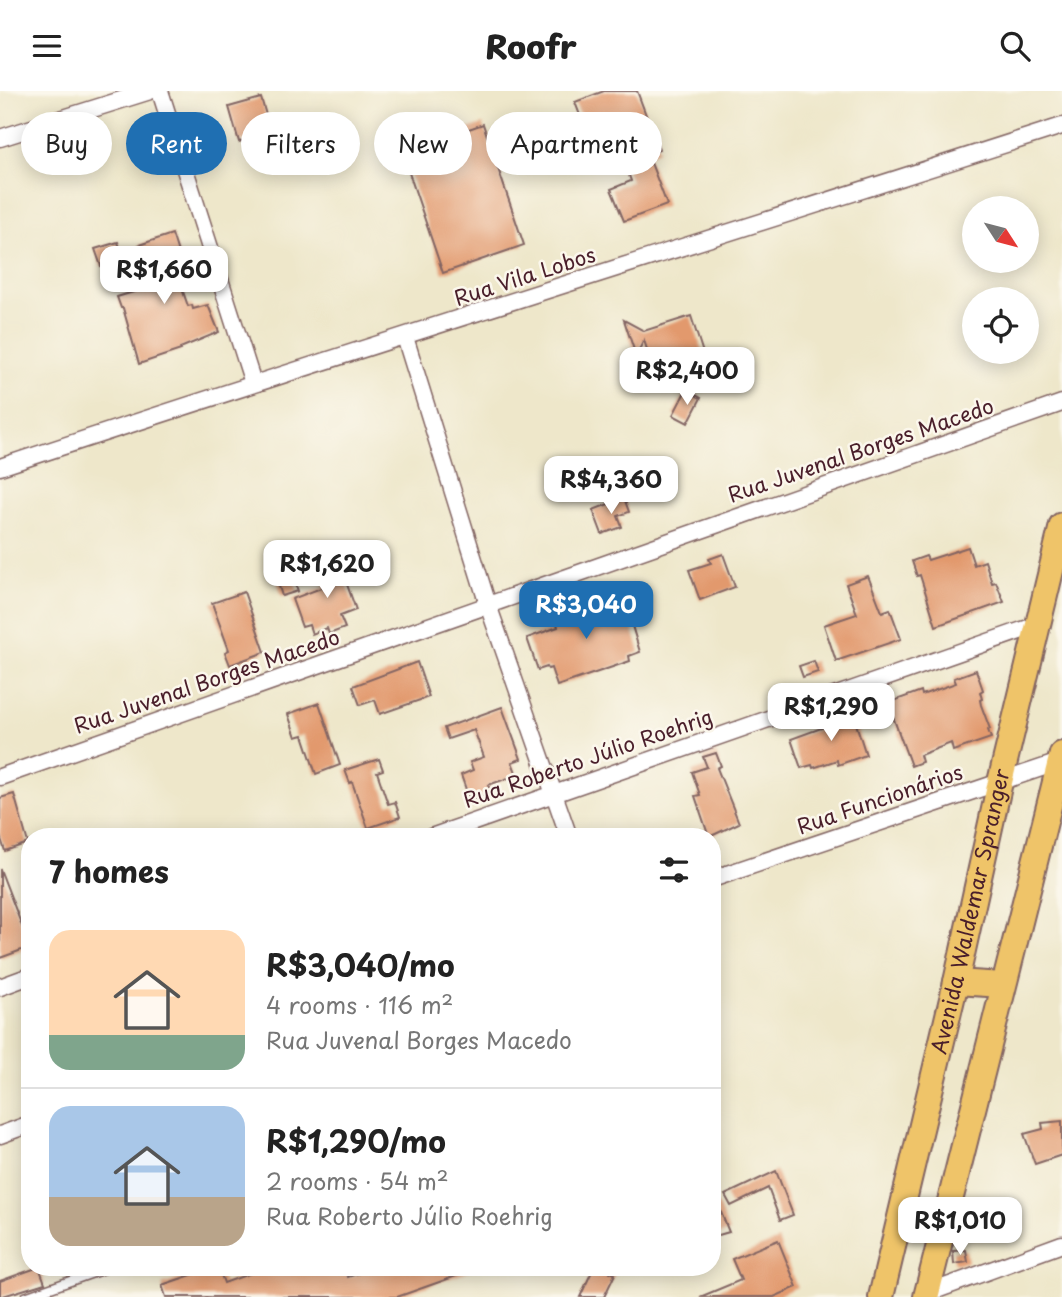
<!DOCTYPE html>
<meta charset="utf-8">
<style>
:root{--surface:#fff;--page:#f6f6f6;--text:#222;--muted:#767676;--line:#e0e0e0;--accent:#1f6fb2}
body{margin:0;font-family:"Playpen Sans",sans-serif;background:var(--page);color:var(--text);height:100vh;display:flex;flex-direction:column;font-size:26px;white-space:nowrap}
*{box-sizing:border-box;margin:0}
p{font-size:23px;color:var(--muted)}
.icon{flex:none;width:38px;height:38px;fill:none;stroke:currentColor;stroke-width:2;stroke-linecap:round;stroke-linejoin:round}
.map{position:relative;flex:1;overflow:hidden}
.drawer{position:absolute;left:21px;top:737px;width:700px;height:448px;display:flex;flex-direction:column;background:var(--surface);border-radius:28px;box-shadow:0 4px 18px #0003}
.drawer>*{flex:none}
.guide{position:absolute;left:21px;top:21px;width:700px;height:63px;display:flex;gap:14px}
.needle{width:46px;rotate:126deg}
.controls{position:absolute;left:962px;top:105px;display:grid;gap:14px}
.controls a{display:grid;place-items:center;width:77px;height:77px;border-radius:50%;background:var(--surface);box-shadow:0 4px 18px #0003;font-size:35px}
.price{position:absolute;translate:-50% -60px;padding:0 16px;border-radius:14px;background:#fff;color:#222;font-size:23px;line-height:46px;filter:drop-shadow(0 2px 4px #0008)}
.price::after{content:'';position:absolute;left:50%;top:42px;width:21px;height:16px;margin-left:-10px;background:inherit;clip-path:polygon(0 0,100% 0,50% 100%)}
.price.on{background:var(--accent);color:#fff}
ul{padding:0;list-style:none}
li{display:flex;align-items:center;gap:21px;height:175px;padding:0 28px}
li+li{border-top:2px solid var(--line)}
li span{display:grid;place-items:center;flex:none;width:196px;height:140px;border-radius:21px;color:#555}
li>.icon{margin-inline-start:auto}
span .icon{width:84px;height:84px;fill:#fffc;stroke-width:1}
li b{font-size:30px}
h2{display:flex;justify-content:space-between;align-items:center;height:84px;padding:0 28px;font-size:30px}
.chip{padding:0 24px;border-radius:32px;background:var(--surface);box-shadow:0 4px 18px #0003;font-size:24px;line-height:63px}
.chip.on{background:var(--accent);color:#fff}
header{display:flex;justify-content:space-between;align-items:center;height:91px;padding:0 28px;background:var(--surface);font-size:32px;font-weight:800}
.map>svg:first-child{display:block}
.building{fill:#e2996d}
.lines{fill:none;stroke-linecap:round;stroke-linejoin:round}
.service-casing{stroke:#836563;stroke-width:11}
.minor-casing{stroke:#836563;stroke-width:19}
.primary-casing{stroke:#836563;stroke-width:28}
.service{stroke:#fff;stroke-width:8}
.minor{stroke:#fff;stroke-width:16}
.primary{stroke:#efc469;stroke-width:24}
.labels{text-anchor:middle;stroke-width:5;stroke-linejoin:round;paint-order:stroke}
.street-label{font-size:21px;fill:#4a1f2b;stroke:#fbf7ec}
</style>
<header><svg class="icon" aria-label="menu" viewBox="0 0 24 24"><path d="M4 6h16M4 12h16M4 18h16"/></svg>Roofr<svg class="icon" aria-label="search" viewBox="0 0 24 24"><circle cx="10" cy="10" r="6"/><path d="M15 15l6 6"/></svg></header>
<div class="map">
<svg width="1062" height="1206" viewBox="0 0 1062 1206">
<rect width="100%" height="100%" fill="#fbf7ec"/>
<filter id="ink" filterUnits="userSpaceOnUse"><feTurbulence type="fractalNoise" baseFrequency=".0143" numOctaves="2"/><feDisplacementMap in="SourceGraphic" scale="14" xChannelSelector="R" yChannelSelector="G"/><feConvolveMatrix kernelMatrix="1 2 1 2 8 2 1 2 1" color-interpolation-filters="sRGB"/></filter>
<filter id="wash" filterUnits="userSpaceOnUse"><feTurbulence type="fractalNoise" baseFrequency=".00686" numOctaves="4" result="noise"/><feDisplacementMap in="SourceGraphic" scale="28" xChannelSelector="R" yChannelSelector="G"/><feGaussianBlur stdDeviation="1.57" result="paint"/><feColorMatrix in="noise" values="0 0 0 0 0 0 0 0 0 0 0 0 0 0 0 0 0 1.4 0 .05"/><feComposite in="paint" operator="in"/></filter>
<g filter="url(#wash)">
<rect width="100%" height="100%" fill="#eee7ca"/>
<g id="blocks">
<g class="building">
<path d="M604 0H637L659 59 648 64 667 114 624 130 611 98 631 90 623 68 600 77 575 11Z"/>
<path d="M261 7 271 41 239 51 229 16Z"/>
<path d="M483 33 524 154 443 182 402 61Z"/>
<path d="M172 143 187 189 180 192 188 215 192 214 193 218 208 214 219 241 180 257 181 259 139 273 123 217H121L117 206 153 195 139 154Z"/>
<path d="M118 151 124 168 101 175 95 158Z"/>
<path d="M691 225 703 262 653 278 644 249 636 265 624 229 644 240Z"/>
<path d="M686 299 701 307 688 332 673 324Z"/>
<path d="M614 370 618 381 584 393 580 382Z"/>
<path d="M624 407 629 421 618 425 622 436 602 443 593 419Z"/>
<path d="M968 456 974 474 985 470 992 492 996 491 1004 511 936 535 920 484 917 485 912 470 926 465 928 469Z"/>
<path d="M723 463 735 496 700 509 689 479 711 472 709 468Z"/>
<path d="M343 465 350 483 344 485 356 519 340 525 345 537 329 543 327 537 312 543 309 534 302 536 292 508 324 496 317 475Z"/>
<path d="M292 483 298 500 282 505 277 489Z"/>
<path d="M868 485 882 521 890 518 901 548 836 570 824 534 857 523 846 493Z"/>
<path d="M244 501 265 561 230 574 225 561 229 559 212 512Z"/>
<path d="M610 504 614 516 625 512 640 561 629 565 630 570 557 595 551 577 548 578 547 576 538 579 527 547 558 536 557 532 560 531 557 520Z"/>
<path d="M814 570 818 581 803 586 799 575Z"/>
<path d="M417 571 429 606 380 623 375 609 360 614 353 595Z"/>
<path d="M976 579 983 599 980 601 982 608 980 609 981 614 990 638 988 639 991 647 953 660 951 652 920 664 922 671 911 675 888 612 921 600 922 604 956 592 954 587Z"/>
<path d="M319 612 340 674 316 683 303 644 296 646 288 623Z"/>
<path d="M850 614 866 664 838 674 837 669 813 677 812 674 801 677 791 648 841 630 837 619Z"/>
<path d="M502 616 521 668 512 671 517 684 488 694 491 702 470 710 461 684 473 679 470 671 484 666 474 639 448 648 444 637Z"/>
<path d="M716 662 721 675 717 677 739 732 709 746 695 705 700 704 692 681 707 676 703 666Z"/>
<path d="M379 668 383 679 377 681 388 713 395 711 400 726 368 737 352 691 350 692 345 679Z"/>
<path d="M14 703 28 752 5 760 0 745V707Z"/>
<path d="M0 778 30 856 0 867Z"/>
<path d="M1062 1030V1064L1035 1073 1024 1043 1043 1038 1042 1032Z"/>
<path d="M776 1080 793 1124 780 1129 768 1097 731 1115 725 1104Z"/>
<path d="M712 1099 729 1141 712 1146Z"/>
<path d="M778 1149 797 1196 774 1206H700L741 1189 732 1168Z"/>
<path d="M966 1159 968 1171 954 1173 953 1160Z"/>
<path d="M39 1176 45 1192 0 1206V1190Z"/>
<path d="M215 1176H218L224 1192 268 1176H344L348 1186 377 1176H476V1178L397 1206H166L162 1194Z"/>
<path d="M594 1176H612L610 1181 615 1183 604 1206H580Z"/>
</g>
</g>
</g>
<g filter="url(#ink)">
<use href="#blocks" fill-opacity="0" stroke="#836563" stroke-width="2"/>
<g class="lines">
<defs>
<path id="service" d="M25 1206 110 1176"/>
<g id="minor">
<path d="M160 0 253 292"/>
<path d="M0 47 150 0"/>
<path d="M405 246 488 514 569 746"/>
<path d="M0 376C353 259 708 149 1062 35"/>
<path d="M0 686 1062 312"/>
<path d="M431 746 1037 534"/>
<path d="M712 788 1062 670"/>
<path d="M0 896 30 885"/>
<path d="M0 1044 30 1033"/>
<path d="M923 1204 1062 1153"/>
</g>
<g id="primary">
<path d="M956 891 1003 894"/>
<path id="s1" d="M881 1206 956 891 1000 691 1062 434"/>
<path d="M926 1206 1062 663"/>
</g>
</defs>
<use href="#service" class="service-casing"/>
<use href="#minor" class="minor-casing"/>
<use href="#primary" class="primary-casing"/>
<use href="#service" class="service"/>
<use href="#minor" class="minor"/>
<use href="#primary" class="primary"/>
</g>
</g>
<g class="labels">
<g class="street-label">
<text transform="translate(525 186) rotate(-18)" y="7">Rua Vila Lobos</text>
<text transform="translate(861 360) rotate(-19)" y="7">Rua Juvenal Borges Macedo</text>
<text transform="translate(207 591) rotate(-19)" y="7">Rua Juvenal Borges Macedo</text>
<text transform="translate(588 668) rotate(-19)" y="7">Rua Roberto Júlio Roehrig</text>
<text transform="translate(880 709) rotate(-19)" y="7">Rua Funcionários</text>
<text dy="7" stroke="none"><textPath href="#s1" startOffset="396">Avenida Waldemar Spranger</textPath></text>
</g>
</g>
</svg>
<div class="controls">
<a><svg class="needle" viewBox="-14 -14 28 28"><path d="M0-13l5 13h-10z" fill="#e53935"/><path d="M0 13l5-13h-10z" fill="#767676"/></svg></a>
<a><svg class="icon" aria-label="locate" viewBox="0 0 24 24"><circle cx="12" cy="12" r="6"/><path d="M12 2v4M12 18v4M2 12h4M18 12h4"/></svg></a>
</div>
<b class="price" style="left:164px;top:215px">R$1,660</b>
<b class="price" style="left:687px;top:316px">R$2,400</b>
<b class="price" style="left:611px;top:425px">R$4,360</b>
<b class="price" style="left:327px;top:509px">R$1,620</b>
<b class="price on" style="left:586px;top:550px">R$3,040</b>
<b class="price" style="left:831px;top:652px">R$1,290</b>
<b class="price" style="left:960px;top:1166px">R$1,010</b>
<div class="guide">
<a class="chip">Buy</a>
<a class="chip on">Rent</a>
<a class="chip">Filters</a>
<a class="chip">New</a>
<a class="chip">Apartment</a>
</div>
<section class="drawer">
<h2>7 homes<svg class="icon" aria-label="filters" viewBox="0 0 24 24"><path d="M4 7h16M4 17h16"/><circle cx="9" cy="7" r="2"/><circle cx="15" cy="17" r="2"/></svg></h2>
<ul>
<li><span style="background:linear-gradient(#ffd9b3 75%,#7fa58c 0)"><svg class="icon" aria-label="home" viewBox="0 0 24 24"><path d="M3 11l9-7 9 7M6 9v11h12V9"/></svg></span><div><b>R$3,040/mo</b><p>4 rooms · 116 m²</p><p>Rua Juvenal Borges Macedo</p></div></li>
<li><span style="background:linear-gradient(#a9c7e8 65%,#b9a48a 0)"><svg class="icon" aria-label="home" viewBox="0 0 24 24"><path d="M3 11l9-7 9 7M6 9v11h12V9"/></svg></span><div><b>R$1,290/mo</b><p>2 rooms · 54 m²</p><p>Rua Roberto Júlio Roehrig</p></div></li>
</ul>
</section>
</div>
